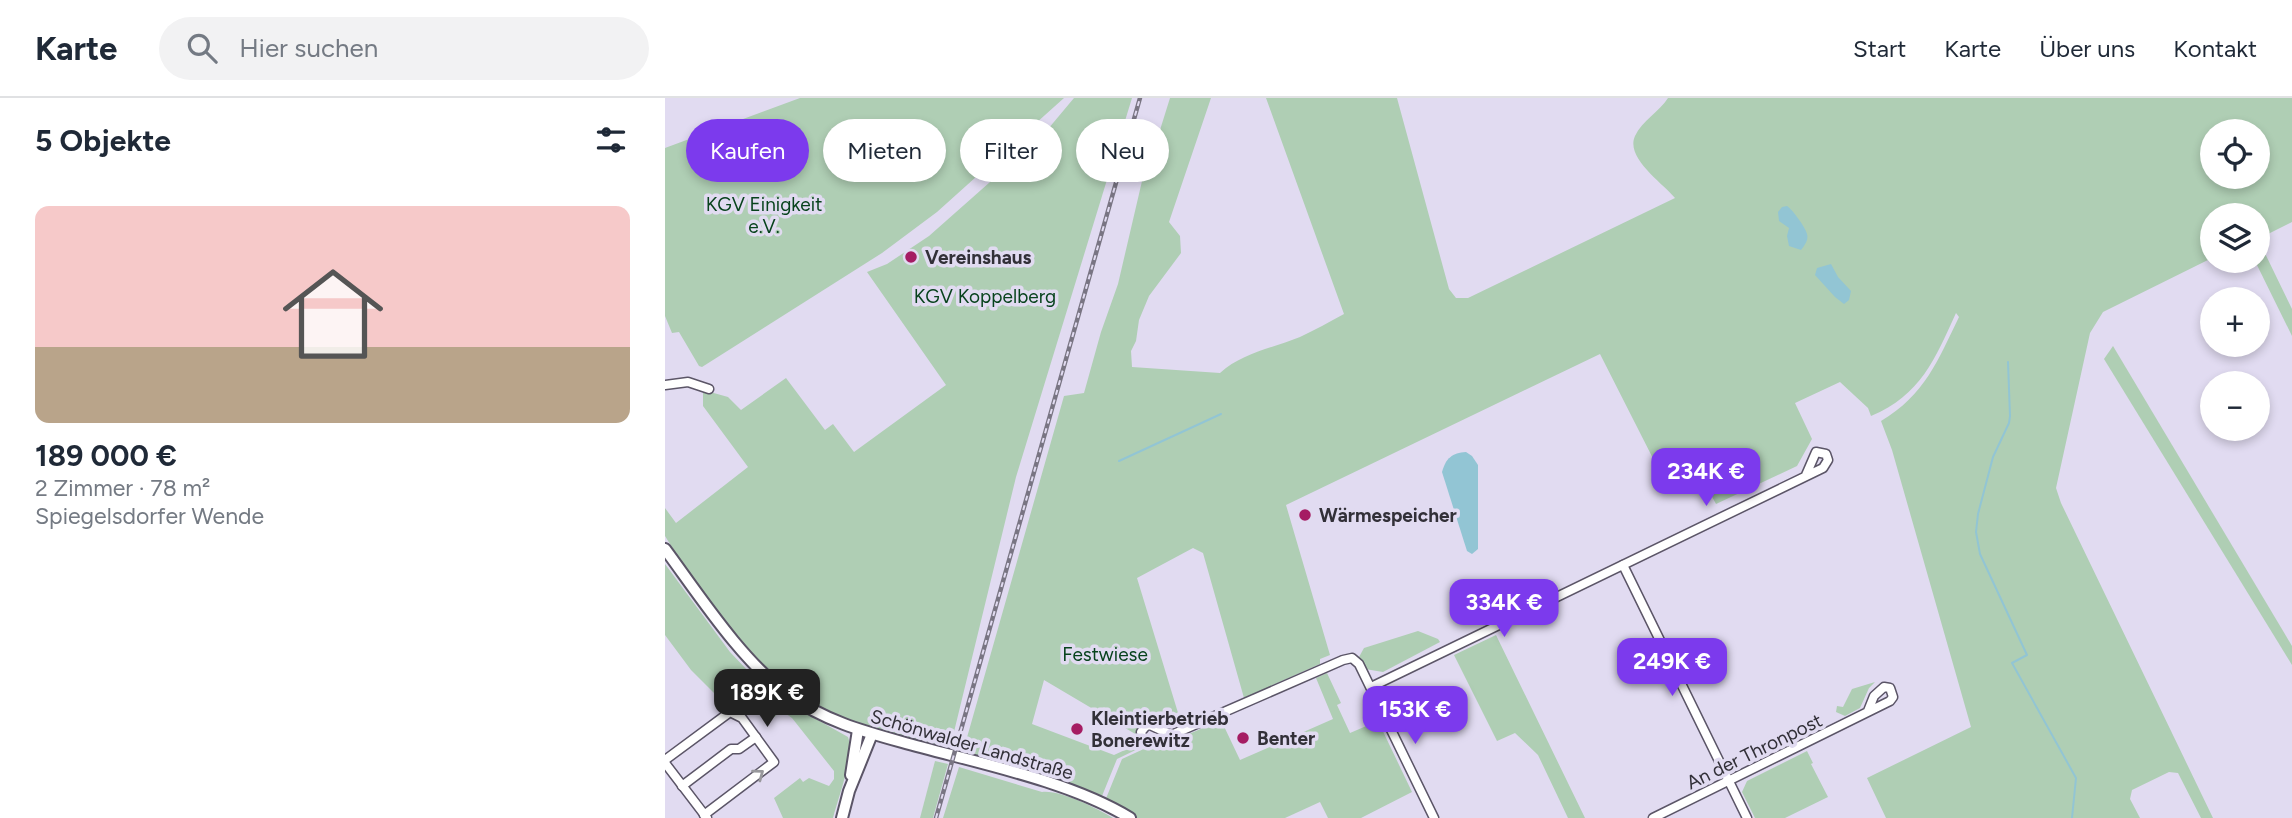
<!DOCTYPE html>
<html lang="de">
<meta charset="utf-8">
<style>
:root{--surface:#fff;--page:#f2f2f3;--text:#1f2937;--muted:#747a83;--line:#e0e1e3;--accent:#7c3aed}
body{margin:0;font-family:Figtree,sans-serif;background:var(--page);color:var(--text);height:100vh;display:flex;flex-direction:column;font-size:26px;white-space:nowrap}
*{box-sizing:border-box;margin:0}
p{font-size:23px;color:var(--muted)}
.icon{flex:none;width:38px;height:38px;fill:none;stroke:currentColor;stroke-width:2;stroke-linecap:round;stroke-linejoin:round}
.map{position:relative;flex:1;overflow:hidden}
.drawer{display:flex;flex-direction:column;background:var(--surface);width:665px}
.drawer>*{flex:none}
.guide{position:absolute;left:21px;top:21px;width:665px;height:63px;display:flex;gap:14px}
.controls{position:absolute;left:1535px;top:21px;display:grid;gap:14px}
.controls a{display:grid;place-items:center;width:70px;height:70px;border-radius:50%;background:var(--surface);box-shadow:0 4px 10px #0003;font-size:35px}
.price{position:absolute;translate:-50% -60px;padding:0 16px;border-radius:14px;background:var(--accent);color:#fff;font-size:23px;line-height:46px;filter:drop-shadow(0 2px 4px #0008)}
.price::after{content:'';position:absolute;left:50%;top:42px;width:21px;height:16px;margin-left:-10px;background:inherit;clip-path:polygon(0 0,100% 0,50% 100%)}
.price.selected{background:#222;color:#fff}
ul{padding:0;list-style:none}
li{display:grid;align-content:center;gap:14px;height:371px;padding:0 35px}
li span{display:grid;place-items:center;height:217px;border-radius:14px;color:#555}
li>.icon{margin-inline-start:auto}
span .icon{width:126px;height:126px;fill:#fffc;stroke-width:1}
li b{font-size:30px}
h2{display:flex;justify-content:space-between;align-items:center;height:84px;padding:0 35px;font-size:30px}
.pill{padding:0 24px;border-radius:32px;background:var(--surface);box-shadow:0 4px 10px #0003;font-size:24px;line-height:63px}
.pill.selected{background:var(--accent);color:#fff}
header{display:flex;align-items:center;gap:42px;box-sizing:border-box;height:98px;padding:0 35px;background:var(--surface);border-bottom:2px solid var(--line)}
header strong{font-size:33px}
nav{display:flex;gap:38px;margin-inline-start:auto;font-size:24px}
.search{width:490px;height:63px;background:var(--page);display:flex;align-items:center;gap:18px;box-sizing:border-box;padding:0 24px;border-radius:38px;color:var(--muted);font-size:26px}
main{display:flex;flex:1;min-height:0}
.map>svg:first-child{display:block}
.green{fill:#afceb4;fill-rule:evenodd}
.water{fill:#92c5d4}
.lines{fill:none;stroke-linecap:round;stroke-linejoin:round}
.stream{stroke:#92c5d4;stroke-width:2}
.minor-casing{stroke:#5b5567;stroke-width:11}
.secondary-casing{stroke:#5b5567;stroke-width:14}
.minor{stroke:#fff;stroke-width:8}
.secondary{stroke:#fff;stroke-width:10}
.rail-casing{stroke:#797583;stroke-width:4.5}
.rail{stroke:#e1dbf1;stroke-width:2;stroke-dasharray:5;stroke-linecap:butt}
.oneway{stroke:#98989c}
.poi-dot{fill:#a51c63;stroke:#e1dbf1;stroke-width:2.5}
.labels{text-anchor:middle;stroke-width:7;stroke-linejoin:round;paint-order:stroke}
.park-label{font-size:19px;fill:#08431d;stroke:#e1dbf1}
.poi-label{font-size:19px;font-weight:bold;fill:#323038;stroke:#e1dbf1;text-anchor:start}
.street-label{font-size:19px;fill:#323038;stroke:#e1dbf1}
</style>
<header>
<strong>Karte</strong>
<div class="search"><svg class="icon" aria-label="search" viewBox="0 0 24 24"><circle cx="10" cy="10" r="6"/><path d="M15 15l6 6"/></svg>Hier suchen</div>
<nav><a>Start</a><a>Karte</a><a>Über uns</a><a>Kontakt</a></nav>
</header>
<main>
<section class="drawer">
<h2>5 Objekte<svg class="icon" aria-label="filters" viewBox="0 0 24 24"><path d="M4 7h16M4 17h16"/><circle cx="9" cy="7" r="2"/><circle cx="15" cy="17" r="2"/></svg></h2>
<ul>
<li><span style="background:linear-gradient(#f6c9c9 65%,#b9a48a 0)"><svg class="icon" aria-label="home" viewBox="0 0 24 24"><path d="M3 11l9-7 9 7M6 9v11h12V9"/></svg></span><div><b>189 000 €</b><p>2 Zimmer · 78 m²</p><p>Spiegelsdorfer Wende</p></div></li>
</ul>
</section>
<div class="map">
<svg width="1627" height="720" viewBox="0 0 1627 720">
<rect width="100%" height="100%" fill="#e1dbf1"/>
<g class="green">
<path d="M135 0H399L272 114 217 155 37 269 34 268 14 234 7 235 0 218V50Z"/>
<path d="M409 0H467L351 379 288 638 290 645 287 655 191 624H182L167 618 123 592 80 550 23 475 0 438V410L11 425 83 369 38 308V292L63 299 76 312 121 280 160 332 168 326 189 354 281 287 202 174 222 166 264 138 378 37Z"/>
<path d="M505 0H546L504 124 515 138 516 155 484 198 474 222 471 243 466 253 467 269 555 275C577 255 608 250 635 239 650 232 664 224 679 216L601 0H732L784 191 791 200H803L1010 100C998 85 960 60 970 38 977 23 995 13 1003 0H1627V124L1593 141 1627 211V238L1590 163H1592V117H1547V160L1438 214 1425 235 1391 390 1396 405 1548 720H1536L1513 675 1504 674 1467 692 1465 701 1475 720H1221L1202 680 1306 629 1227 352 1216 323C1260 297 1273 262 1294 219L1291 215C1270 261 1256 297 1206 318L1203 310 1175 284 1130 305 1147 341 1132 368 1051 406 1037 380 1005 394 935 256 621 407 665 557 655 561V566L579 600 538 455 528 450 472 480 517 628 502 630 486 623 478 626 472 637 379 582 367 626 449 657 475 645 479 648 452 661 437 698 434 700 297 657 399 298 419 295 436 234 453 186 481 66 495 32ZM1547 33H1592V79H1547Z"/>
<path d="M1448 248 1627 548V567L1439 261Z"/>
<path d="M0 466 65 554 103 594 183 639C190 657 173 700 168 720H118L109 700 135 680 138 684 144 680 164 688 169 681V673L127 620 117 613 104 623 86 604 76 611 66 612 26 572 0 537Z"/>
<path d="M753 533 773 541 775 544 718 574 700 571 694 559 699 550Z"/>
<path d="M831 537 920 720H903L873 657 850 635 832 643 789 557Z"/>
<path d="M662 575 676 605 672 607 685 635 713 623 747 694 696 720H663L655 704 620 720H471L440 703 457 661 483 649 492 650 556 622 575 662 668 621 651 580Z"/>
<path d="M1210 584 1204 590 1195 610 1180 618 1171 614 1172 608 1178 609 1187 591Z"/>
<path d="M1142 653 1148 665 1146 666 1163 699 1120 720H1090L1077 694 1082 683Z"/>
<path d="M270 663 283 666 268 720H255Z"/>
<path d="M294 669 377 694C396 692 431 710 448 720H278Z"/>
</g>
<g class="water">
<path d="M1122 108C1127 111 1141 130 1142 136 1144 142 1139 148 1136 152L1124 148 1122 138 1124 130 1114 123 1113 114 1117 109Z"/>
<path d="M1166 166 1173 179 1186 193 1184 202 1179 206 1170 199 1150 177 1152 170Z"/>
<path d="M801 354 807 358 813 367V451L807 456 802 453 777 374C781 360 787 355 801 354Z"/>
</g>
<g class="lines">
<g class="stream">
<path d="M1343 264 1345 318 1344 325 1328 359 1313 416 1311 434 1315 456 1362 557 1347 565 1411 680 1407 720"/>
<path d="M454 363 556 316"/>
</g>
<defs>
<g id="minor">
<path d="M0 287 23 284 44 291"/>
<path d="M958 467 1082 720"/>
<path d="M706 589 1158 370 1163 362 1161 356 1151 354 1141 377"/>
<path d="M507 637 485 627 481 628 476 634 478 642 488 645 678 562 687 560 694 566 769 720"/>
<path d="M0 662 65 614 77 620 109 664 39 717"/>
<path d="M0 665 42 720"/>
<path d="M17 688 66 651H74L91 639"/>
<path d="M988 720 1225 603 1228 599 1225 590 1219 589 1209 598 1203 613"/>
</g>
<g id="secondary">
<path d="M0 451C34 497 78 565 124 597 158 622 197 633 237 644 308 664 403 682 465 720"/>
<path d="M186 677 193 632"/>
<path d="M177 720 184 693 207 636"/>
</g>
</defs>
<use href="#minor" class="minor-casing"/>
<use href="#secondary" class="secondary-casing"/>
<use href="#minor" class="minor"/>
<use href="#secondary" class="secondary"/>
<defs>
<path id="rail" d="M271 720 475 0"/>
</defs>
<use href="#rail" class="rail-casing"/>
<use href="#rail" class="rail"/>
</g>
<defs><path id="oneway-chevron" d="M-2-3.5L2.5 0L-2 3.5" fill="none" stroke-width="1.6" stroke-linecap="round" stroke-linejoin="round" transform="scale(1.75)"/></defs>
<use class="oneway" href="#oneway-chevron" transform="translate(94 676) rotate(-37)"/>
<g class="poi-dot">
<circle cx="246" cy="159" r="7"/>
<circle cx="640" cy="417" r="7"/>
<circle cx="412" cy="631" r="7"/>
<circle cx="578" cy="640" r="7"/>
</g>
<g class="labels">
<g class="park-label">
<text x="99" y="113">KGV Einigkeit<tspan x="99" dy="22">e.V.</tspan></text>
<text x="320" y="205">KGV Koppelberg</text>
<text x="440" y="563">Festwiese</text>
</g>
<g class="poi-label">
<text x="260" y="166">Vereinshaus</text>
<text x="654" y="424">Wärmespeicher</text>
<text x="426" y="627">Kleintierbetrieb<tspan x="426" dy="22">Bonerewitz</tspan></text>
<text x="592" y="647">Benter</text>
</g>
<g class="street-label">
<text transform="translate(307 646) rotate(16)" y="7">Schönwalder Landstraße</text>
<text transform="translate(1089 653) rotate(-26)" y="7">An der Thronpost</text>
</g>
</g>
</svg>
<div class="controls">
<a><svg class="icon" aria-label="locate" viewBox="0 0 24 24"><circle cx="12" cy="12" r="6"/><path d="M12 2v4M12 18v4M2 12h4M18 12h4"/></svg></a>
<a><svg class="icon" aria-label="layers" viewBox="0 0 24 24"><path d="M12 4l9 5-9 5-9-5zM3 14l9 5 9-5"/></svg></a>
<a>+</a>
<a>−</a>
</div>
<b class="price" style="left:1041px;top:410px">234K €</b>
<b class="price" style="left:839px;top:541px">334K €</b>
<b class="price" style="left:1007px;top:600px">249K €</b>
<b class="price selected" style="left:102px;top:631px">189K €</b>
<b class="price" style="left:750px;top:648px">153K €</b>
<div class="guide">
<a class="pill selected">Kaufen</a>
<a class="pill">Mieten</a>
<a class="pill">Filter</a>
<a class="pill">Neu</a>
</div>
</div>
</main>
